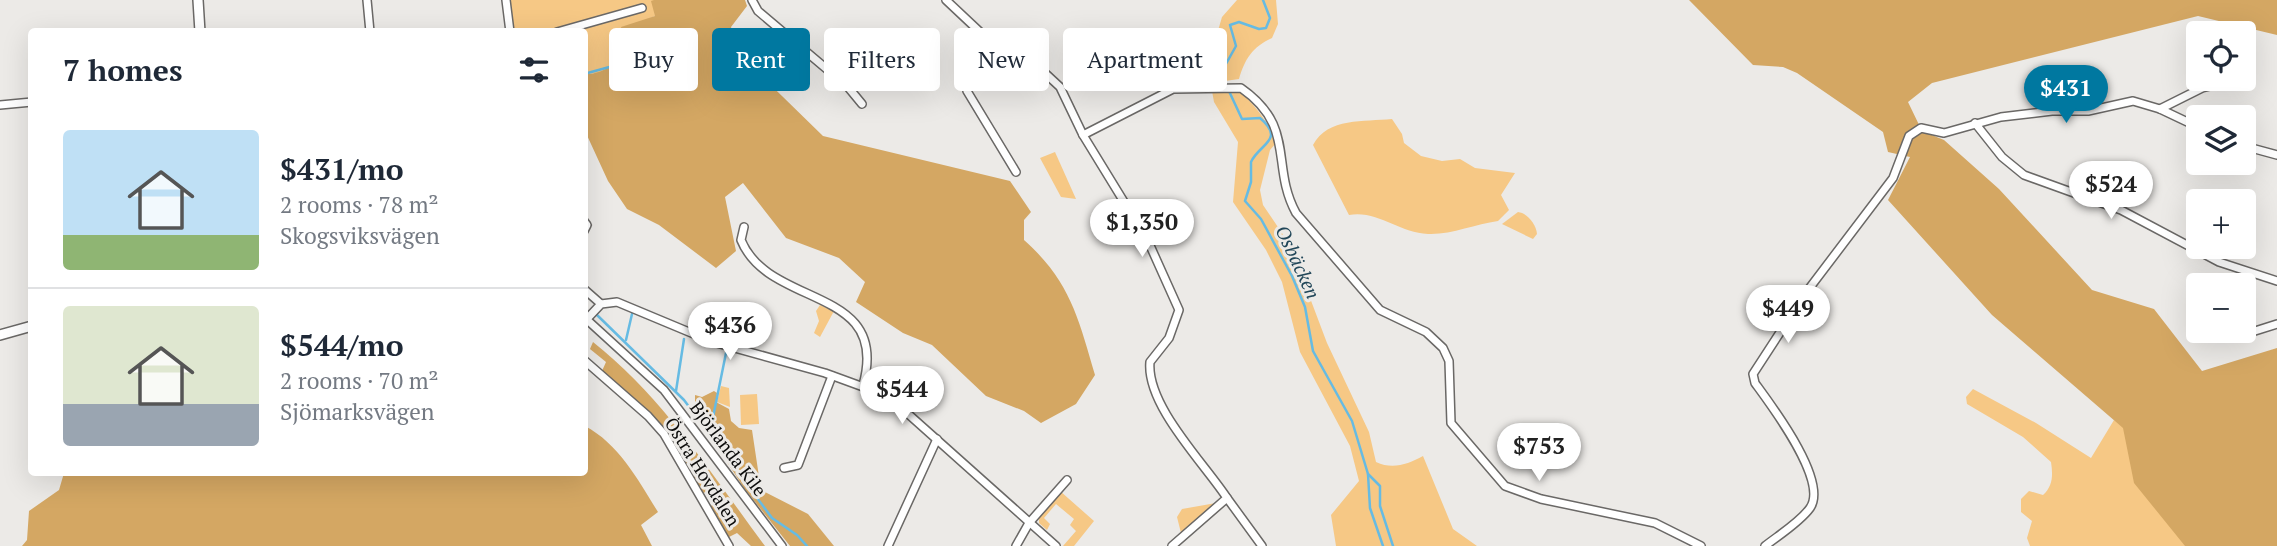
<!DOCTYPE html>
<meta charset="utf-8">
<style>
:root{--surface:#fff;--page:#f2f2f3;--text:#1f2937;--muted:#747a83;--line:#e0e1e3;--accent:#0078a0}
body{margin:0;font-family:"PT Serif",serif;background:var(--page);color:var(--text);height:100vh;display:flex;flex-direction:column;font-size:26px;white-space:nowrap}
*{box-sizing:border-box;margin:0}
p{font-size:23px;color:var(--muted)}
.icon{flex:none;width:38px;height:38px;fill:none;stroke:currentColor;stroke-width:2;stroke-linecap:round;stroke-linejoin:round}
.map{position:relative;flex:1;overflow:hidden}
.panel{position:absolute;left:28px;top:28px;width:560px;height:448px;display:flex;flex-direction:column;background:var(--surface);border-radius:7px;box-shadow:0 7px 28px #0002}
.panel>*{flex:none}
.hud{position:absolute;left:609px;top:28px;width:665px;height:63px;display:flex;gap:14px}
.controls{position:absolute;left:2186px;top:21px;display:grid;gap:14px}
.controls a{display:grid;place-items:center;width:70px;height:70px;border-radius:7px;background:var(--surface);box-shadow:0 7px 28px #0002;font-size:35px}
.price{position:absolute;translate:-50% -60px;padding:0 16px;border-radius:24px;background:#fff;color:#222;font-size:23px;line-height:46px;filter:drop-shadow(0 2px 4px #0008)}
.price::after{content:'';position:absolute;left:50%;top:42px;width:21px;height:16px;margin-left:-10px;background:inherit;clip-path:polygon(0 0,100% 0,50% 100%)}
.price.current{background:var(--accent);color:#fff}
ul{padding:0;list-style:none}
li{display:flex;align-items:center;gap:21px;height:175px;padding:0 35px}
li+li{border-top:2px solid var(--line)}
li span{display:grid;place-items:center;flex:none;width:196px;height:140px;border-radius:7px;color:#555}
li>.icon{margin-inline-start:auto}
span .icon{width:84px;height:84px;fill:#fffc;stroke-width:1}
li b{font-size:30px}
h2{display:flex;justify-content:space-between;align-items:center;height:84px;padding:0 35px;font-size:30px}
.tag{padding:0 24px;border-radius:7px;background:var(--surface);box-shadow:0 7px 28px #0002;font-size:24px;line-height:63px}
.tag.current{background:var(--accent);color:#fff}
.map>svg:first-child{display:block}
.green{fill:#f6c885}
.forest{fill:#d4a763}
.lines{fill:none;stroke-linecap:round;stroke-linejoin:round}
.stream{stroke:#66bbe3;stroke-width:2.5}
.minor-casing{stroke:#6a6866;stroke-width:10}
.tertiary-casing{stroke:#6a6866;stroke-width:12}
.minor{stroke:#fff;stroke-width:7}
.tertiary{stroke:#fff;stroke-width:9}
.labels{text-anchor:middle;stroke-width:6;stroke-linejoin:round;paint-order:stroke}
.street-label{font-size:18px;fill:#0c0c0b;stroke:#eceae7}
.water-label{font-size:19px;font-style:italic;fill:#224759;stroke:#eceae7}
</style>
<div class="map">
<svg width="2277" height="546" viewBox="0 0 2277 546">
<rect width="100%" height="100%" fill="#eceae7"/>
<g class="green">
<path d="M509 0H654L655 16C644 20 629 28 623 40 614 61 615 74 585 74L584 32 511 31Z"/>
<path d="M1237 0H1276L1278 24 1272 38C1252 47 1245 59 1239 79L1211 83 1208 71 1218 45 1217 34 1222 17Z"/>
<path d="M1238 89C1254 105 1268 120 1276 143L1270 150 1260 190 1263 205 1290 245 1327 343 1369 432 1376 462C1393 470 1408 464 1423 456L1453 529 1477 546H1336L1331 515 1359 481 1350 446 1300 352 1282 282 1266 250 1233 202 1238 142 1214 102 1212 91Z"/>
<path d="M1392 119 1402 134 1404 143 1421 156 1442 161 1460 159 1475 168 1515 173 1501 195 1509 210 1498 221C1475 224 1451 235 1428 234 1399 233 1378 210 1349 215L1313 145C1328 117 1364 122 1392 119Z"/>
<path d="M1055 152 1076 199 1061 197 1040 158Z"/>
<path d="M1518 212C1527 213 1536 224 1537 234L1533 239 1502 224Z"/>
<path d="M820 305 834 311 820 337 814 333 819 321 816 311Z"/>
<path d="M721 386 729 388 730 407 717 402Z"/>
<path d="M1973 389 2036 423 2091 458 2114 420 2277 546H2030L2027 538 2032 521 2021 512V499L2029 491 2043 495C2053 486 2053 475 2051 462L2023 437 1967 404 1966 397Z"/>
<path d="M757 394 759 424 741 425 740 395Z"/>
<path d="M1060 491 1094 521 1074 546H1063L1076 531 1070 525 1074 519 1056 504 1044 518 1050 524 1047 530 1039 523V516Z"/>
<path d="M1216 503 1213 506 1181 533 1177 517 1182 509Z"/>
</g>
<g class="forest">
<path d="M654 0H745L747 6 731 27 740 55 823 136 1010 181 1031 212 1024 220V240C1070 281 1078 317 1095 375L1076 404 1041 423 1024 411 986 396 932 345 903 333 856 302 865 282 839 258 786 238 743 183 725 197 736 251 716 268 659 225 627 209 608 181 585 131V74C612 74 628 53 621 27L655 16 651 1Z"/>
<path d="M1689 0H2277V35L2198 16 1932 83 1908 102 1922 131 1944 140 1999 189 2092 290 2154 309 2202 371 2277 348V546H2185L2134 483 2123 428 1992 315 1888 200 1910 157 1888 152 1883 132 1797 73 1783 67 1753 65Z"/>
<path d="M593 342C664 398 712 475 765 546H751L737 533 727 538 709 507 716 503V491L710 489 702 494 675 449 684 443 676 431 667 436 650 414 602 371 606 362 590 349Z"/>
<path d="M714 391 717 393 716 402 729 409 731 421 739 428 752 430 761 490 808 514 834 546H790L744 488 695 413V395L702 397Z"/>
<path d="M585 426C619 444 638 480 658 512L641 525 652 546H22L27 540 29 511 59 490 64 473 584 472Z"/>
</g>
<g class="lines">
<g class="stream">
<path d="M584 74 613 66"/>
<path d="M1225 81 1222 71 1236 46 1230 25 1239 22 1259 29 1266 28 1270 18 1263 0"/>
<path d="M1228 89 1242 119 1260 118C1286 140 1259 144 1251 162V182L1245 201 1261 219 1292 276 1305 307 1313 351 1352 421 1368 474 1380 486V506L1393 546"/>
<path d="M597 315 684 400 772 518 797 535 807 546"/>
<path d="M626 340 632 314"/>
<path d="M676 391 684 339"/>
<path d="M710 432 726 353"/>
<path d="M1368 474 1370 508 1383 546"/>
</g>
<defs>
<g id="minor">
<path d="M367 0 370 32"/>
<path d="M506 0 510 32"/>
<path d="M752 0 758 11 848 87 862 104"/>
<path d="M946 0 997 48 1046 74 1060 87 1083 135 1148 241 1179 310 1169 338 1150 362C1146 405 1204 463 1227 498L1172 546"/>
<path d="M557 32 642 8"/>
<path d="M991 43 969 72 967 91 1016 172"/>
<path d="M0 105 32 102"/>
<path d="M2160 109 2202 88 2238 79"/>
<path d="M1975 123 2002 157 2024 175 2121 210 2219 262 2277 281"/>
<path d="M1083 135 1173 89 1241 88C1297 127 1270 165 1296 213L1380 310 1426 332 1443 348 1449 361 1451 423 1505 486 1541 499 1655 523 1701 546"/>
<path d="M2244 146 2277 155"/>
<path d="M584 221 587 225 584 231"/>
<path d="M744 227 741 240C769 309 891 285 863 385"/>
<path d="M584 289 601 304"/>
<path d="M584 317 664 390 782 546"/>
<path d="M584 322 601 304 617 302 713 342 825 373 888 396 1056 546"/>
<path d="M2239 331H2255L2277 324"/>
<path d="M584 360 648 416 664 434 729 546"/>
<path d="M784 468 798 465 832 376"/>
<path d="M1227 498 1262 546"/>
<path d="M888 546 937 439"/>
<path d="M1016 546 1029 523 1067 480"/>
<path d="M1765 546C1779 535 1800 522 1810 508 1829 481 1771 405 1755 383L1753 374 1805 294 1893 178 1909 136 1921 128 1944 133 2001 117 2052 111H2088L2133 101 2160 109 2198 127"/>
</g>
<g id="tertiary">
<path d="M198 0 200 32"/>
<path d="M0 335 32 326"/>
</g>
</defs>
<use href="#minor" class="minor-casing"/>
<use href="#tertiary" class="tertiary-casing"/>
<use href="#minor" class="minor"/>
<use href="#tertiary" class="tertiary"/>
</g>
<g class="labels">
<g class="street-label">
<text transform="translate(728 449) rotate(53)" y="6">Björlanda Kile</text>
<text transform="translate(702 472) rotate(58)" y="6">Östra Hovdalen</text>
</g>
<g class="water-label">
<text transform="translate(1298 262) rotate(65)" y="7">Osbäcken</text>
</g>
</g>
</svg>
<div class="controls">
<a><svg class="icon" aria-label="locate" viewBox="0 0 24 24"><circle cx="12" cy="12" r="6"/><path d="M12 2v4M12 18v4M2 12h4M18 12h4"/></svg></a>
<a><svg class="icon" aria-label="layers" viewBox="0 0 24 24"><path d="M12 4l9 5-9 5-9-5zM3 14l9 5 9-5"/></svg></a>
<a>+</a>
<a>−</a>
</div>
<b class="price current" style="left:2066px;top:125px">$431</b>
<b class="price" style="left:2111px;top:221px">$524</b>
<b class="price" style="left:1142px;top:259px">$1,350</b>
<b class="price" style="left:1788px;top:345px">$449</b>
<b class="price" style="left:730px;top:362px">$436</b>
<b class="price" style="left:902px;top:426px">$544</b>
<b class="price" style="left:1539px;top:483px">$753</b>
<div class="hud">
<a class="tag">Buy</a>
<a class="tag current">Rent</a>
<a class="tag">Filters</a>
<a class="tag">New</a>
<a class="tag">Apartment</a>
</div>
<section class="panel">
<h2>7 homes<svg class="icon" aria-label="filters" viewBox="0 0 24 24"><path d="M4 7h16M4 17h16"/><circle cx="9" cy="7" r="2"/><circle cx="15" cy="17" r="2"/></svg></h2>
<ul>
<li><span style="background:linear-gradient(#bfe0f5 75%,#8fb573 0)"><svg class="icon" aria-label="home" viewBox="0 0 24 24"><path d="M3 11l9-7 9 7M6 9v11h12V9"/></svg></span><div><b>$431/mo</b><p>2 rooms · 78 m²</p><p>Skogsviksvägen</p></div></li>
<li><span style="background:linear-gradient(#dfe7d0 70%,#9aa5b1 0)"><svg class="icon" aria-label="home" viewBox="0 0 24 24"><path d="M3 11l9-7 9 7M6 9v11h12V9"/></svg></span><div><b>$544/mo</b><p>2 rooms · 70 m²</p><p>Sjömarksvägen</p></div></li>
</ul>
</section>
</div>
